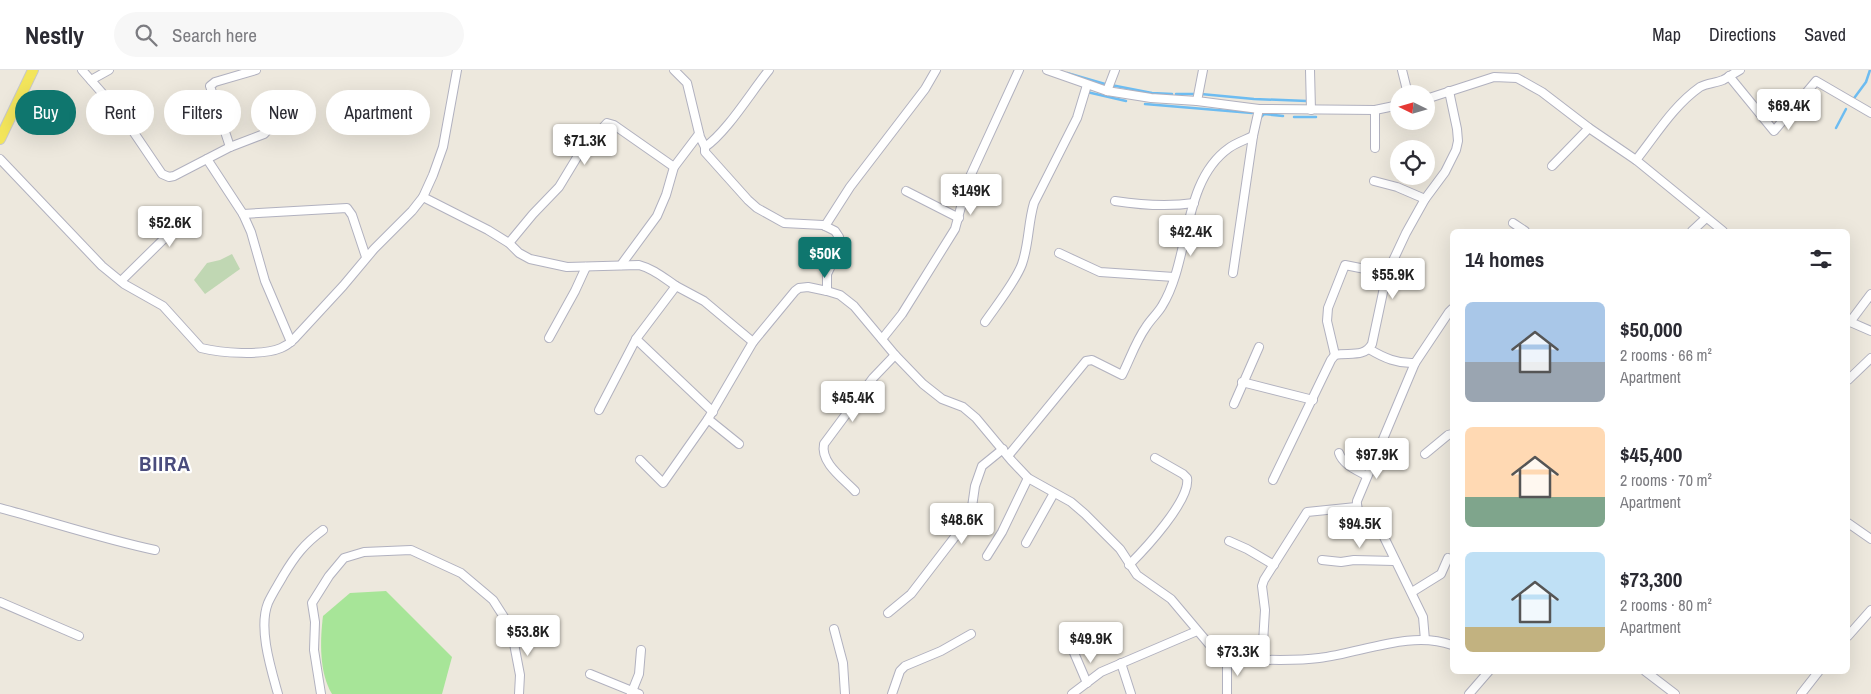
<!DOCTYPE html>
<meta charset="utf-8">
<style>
:root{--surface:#fff;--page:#f7f7f7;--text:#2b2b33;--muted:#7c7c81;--line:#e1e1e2;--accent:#0f766e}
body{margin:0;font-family:"Archivo Narrow",sans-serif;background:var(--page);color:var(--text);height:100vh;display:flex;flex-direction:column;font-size:19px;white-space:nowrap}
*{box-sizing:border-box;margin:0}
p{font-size:16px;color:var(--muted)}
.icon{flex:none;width:28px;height:28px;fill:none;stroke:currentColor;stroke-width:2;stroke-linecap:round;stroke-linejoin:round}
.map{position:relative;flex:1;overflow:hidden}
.sheet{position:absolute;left:1450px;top:159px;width:400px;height:445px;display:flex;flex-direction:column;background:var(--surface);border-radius:8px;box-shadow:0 5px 20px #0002}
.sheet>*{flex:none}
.banner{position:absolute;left:15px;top:20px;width:475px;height:45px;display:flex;gap:10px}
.needle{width:32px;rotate:275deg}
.controls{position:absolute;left:1390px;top:15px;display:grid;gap:10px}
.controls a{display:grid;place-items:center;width:45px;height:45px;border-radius:50%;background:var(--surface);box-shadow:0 5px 20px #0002;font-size:25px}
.price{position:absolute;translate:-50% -42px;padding:0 11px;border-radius:5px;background:#fff;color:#222;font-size:16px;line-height:32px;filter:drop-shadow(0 1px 2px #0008)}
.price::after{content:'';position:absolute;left:50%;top:30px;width:15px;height:11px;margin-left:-8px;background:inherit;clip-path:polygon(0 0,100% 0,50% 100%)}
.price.selected{background:var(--accent);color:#fff}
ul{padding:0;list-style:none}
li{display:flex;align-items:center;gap:15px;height:125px;padding:0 15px}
li span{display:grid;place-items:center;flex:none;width:140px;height:100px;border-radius:8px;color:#555}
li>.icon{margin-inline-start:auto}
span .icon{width:60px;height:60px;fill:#fffc;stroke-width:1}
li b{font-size:21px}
h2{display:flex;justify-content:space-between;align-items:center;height:60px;padding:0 15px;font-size:21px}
.tag{padding:0 18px;border-radius:22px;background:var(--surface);box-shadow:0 5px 20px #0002;font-size:18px;line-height:45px}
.tag.selected{background:var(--accent);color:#fff}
header{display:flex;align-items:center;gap:30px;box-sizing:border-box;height:70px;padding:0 25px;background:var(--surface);border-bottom:1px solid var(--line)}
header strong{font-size:24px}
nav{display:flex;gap:28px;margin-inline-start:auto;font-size:18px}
.search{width:350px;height:45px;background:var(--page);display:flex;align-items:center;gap:12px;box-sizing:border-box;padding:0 18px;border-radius:28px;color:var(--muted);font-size:19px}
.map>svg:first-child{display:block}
.green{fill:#a7e598}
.cemetery{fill:#c0d7b3}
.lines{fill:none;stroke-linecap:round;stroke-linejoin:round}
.stream{stroke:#6dbcf1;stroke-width:2.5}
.minor-casing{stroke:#b1b1bf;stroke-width:10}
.major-casing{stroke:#c8c8c8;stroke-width:12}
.minor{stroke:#fff;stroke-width:8}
.major{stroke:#f3e55b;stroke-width:10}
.labels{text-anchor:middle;stroke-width:4.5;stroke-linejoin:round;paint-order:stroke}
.district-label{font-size:21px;font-weight:bold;letter-spacing:1px;fill:#4a4c7d;stroke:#fff}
</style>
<header>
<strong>Nestly</strong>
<div class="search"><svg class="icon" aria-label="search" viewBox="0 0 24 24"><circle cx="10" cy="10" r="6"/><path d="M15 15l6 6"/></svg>Search here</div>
<nav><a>Map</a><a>Directions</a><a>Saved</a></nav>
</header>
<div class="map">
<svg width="1871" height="624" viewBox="0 0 1871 624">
<rect width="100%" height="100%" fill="#ede8dd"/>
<path class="green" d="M386 521 452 587 442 624H332C319 603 320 570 323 546L350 523Z"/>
<path class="cemetery" d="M232 184 240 199 205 224 194 210 207 193 220 190Z"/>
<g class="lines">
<g class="stream">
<path d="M1067 3 1105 14"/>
<path d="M1111 15 1152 23 1172 24"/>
<path d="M1087 22 1126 31"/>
<path d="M1176 24H1197"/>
<path d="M1201 24 1254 29 1307 31"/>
<path d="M1852 31 1866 12 1870 0"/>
<path d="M1145 34 1252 43"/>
<path d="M1261 47 1264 44 1283 46"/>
<path d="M1294 47H1316"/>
<path d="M1836 58 1846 39"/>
</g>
<defs>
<g id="minor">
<path d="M82 0 124 48 162 104 169 107 174 106 230 77 264 64 276 51"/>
<path d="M674 0 687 13 700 67 705 77V82L748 130 757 138 784 153 823 155 835 161 839 167 840 177 827 204V221"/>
<path d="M1047 0 1107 21 1151 28 1197 31 1259 39 1375 40 1399 35"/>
<path d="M1310 0 1311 40"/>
<path d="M1402 0 1408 24"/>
<path d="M1729 6 1774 61 1816 11 1871 43"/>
<path d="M91 10 109 0"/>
<path d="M1107 21 1115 0"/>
<path d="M1426 29 1494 7 1517 8 1542 22 1589 58 1636 90 1723 161"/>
<path d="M1197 31 1203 0"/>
<path d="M1375 40V78"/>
<path d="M230 77 210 16 215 12 256 0"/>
<path d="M705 77C727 62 751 22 769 0"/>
<path d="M0 89 102 196 124 214 163 236 201 278C221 283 262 286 281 278 286 276 290 273 294 269L343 216 374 179 412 141 423 127 433 105 443 77 457 0"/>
<path d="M207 89 243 144 251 162 265 211 291 272"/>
<path d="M1636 90C1656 65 1673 36 1700 17 1707 13 1716 13 1723 10 1729 7 1734 3 1740 0"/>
<path d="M1552 96 1589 58"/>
<path d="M1374 111 1397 117 1425 129"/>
<path d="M906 121 959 148"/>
<path d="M423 127 488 160 509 173 519 183 530 189 567 197 639 195C654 199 664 208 676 216"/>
<path d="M1115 131C1141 135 1168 137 1194 133"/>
<path d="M243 144 347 138 352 145 366 187"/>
<path d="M1513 153 1525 161"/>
<path d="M825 156 850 117 925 19 936 0"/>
<path d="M1692 161 1706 148"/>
<path d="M509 173 533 144 559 117 579 84 607 53 614 55 674 97"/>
<path d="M1059 183 1100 202 1174 207"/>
<path d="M621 195 657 146 666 125 674 97 699 64"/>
<path d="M1233 203 1253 66 1259 39"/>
<path d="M121 211 174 159"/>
<path d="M1848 251 1871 261"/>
<path d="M985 252C996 236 1016 211 1022 194 1029 174 1028 153 1034 133L1077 48 1087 15"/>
<path d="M1850 252 1871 224"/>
<path d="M549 268 575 221 586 197"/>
<path d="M636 269 713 342"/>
<path d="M882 269 902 244 955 159 968 111 1019 0"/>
<path d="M1369 279C1384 288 1398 294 1415 293"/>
<path d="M1335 285 1327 251 1328 238 1345 195 1365 199"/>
<path d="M1848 310 1871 288"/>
<path d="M1242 312 1313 330"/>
<path d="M1234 334 1259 277"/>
<path d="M599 340 636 269 676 216 704 231 753 272"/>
<path d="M708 349 739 374"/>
<path d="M1339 383C1343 395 1357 400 1367 406"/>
<path d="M1425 384 1448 365 1452 364"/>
<path d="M1008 386 1086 291 1092 290 1122 305C1130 289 1136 271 1146 257 1151 249 1158 243 1162 236 1191 189 1181 112 1229 78 1236 73 1245 70 1253 66"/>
<path d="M640 390 663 413 708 349 753 272 795 221 799 218 808 217 827 221 840 225 854 236 895 285 923 314 942 329 963 337 976 348 1011 390 1028 408 1071 432 1085 444 1120 479 1137 505 1171 529 1219 586 1227 589C1256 589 1291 592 1319 588 1362 583 1410 560 1452 575"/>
<path d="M1273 410 1331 290 1335 285C1349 282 1364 288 1372 274L1386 208 1391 195 1406 163 1425 129 1445 102 1456 80 1458 71 1457 59 1449 21"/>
<path d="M855 421C844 409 820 393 824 374L873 308 895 285"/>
<path d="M0 438C52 452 103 469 155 480"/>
<path d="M1848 453 1871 469"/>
<path d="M1229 471 1247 479 1274 495"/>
<path d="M1026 473 1054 423"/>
<path d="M987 486 1002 462 1028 408"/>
<path d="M1322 490 1341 492 1354 490 1394 491"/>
<path d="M1129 495C1144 480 1191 430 1187 408L1183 404 1155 388"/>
<path d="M1412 522 1441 504 1448 488"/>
<path d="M0 532 79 566"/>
<path d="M888 543 911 524 964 455 972 437 975 416 982 396 1003 379"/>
<path d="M834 559 843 593 845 624"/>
<path d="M1848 566 1871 540"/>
<path d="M1425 570 1423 547 1384 467C1377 454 1355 447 1357 431L1415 293 1449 242 1452 239"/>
<path d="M1084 571 1074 575 1072 578 1087 613"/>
<path d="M1227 589V624"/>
<path d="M1262 589 1265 540 1262 516 1264 510 1307 442 1356 437"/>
<path d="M1121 593 1131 624"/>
<path d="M1645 601 1675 624"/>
<path d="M590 604 639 624"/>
<path d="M278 624C271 599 258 558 268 533 272 524 278 515 283 506 295 486 304 474 323 460"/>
<path d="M321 624 314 580 315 552 312 533 329 506 344 488 364 482 411 480 461 503 493 530 511 558 520 605 519 624"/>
<path d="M631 624 639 604 641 580"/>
<path d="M892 624 900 601 905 596 941 581 971 564"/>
<path d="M1072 624 1101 602 1197 561"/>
<path d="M1469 624 1489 601"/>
<path d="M1801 624 1819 601"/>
</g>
<path id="major" d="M0 69 33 0"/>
</defs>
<use href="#minor" class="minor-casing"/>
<use href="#major" class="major-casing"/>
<use href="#minor" class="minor"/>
<use href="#major" class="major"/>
</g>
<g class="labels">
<g class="district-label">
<text x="165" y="401">BIIRA</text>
</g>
</g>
</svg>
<div class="controls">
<a><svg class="needle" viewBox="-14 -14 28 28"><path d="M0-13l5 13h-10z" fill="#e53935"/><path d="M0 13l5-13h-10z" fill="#7c7c81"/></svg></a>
<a><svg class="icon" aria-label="locate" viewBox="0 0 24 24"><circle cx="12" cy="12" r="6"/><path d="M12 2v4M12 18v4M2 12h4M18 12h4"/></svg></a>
</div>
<b class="price" style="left:1789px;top:61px">$69.4K</b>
<b class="price" style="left:585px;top:96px">$71.3K</b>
<b class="price" style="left:971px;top:146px">$149K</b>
<b class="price" style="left:170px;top:178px">$52.6K</b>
<b class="price" style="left:1191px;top:187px">$42.4K</b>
<b class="price selected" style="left:825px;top:209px">$50K</b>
<b class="price" style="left:1393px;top:230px">$55.9K</b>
<b class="price" style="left:853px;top:353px">$45.4K</b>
<b class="price" style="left:1377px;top:410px">$97.9K</b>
<b class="price" style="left:962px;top:475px">$48.6K</b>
<b class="price" style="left:1360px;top:479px">$94.5K</b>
<b class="price" style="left:528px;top:587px">$53.8K</b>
<b class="price" style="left:1091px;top:594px">$49.9K</b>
<b class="price" style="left:1238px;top:607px">$73.3K</b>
<div class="banner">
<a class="tag selected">Buy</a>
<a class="tag">Rent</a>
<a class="tag">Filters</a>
<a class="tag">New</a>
<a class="tag">Apartment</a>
</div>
<section class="sheet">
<h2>14 homes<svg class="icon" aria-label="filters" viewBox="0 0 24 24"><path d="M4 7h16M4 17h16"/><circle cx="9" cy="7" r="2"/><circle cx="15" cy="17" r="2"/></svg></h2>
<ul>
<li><span style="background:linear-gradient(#a9c7e8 60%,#9aa5b1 0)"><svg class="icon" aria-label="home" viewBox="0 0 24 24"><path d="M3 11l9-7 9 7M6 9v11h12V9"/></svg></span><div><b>$50,000</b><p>2 rooms · 66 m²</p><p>Apartment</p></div></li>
<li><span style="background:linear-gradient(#ffd9b3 70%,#7fa58c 0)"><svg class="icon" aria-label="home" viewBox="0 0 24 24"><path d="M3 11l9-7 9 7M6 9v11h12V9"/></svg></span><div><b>$45,400</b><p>2 rooms · 70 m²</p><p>Apartment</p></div></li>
<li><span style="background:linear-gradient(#bfe0f5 75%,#c2b280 0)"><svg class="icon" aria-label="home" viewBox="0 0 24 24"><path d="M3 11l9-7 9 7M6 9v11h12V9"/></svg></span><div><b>$73,300</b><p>2 rooms · 80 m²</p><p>Apartment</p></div></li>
</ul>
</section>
</div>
